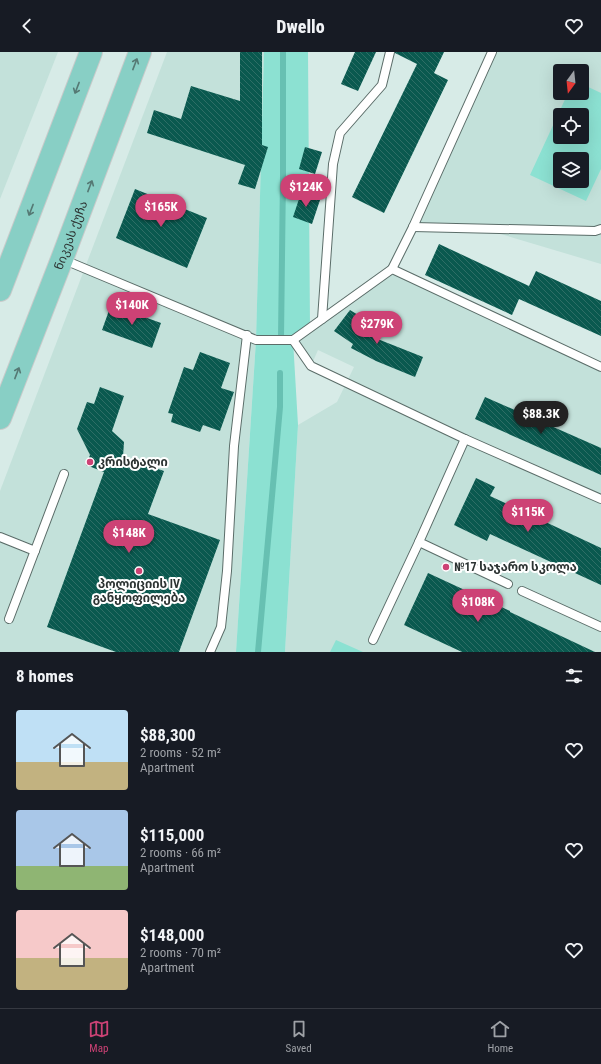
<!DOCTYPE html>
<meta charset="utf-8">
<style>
:root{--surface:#171b24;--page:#242831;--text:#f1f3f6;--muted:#9ea1a6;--line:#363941;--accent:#cd4275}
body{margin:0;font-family:"Roboto Condensed","Noto Sans Georgian",sans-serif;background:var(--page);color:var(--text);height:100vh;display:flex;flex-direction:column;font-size:15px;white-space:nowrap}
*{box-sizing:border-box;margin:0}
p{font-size:13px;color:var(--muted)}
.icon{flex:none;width:22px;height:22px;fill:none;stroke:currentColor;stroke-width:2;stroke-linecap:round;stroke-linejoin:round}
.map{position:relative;height:600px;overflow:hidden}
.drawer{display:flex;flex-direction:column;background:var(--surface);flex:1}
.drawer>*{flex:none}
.needle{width:26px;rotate:195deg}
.buttons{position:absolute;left:553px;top:12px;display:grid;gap:8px}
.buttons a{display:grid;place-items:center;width:36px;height:36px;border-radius:4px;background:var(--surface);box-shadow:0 4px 16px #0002;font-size:20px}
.price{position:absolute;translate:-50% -34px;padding:0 9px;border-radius:14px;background:var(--accent);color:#fff;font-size:13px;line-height:26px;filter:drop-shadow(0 1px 2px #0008)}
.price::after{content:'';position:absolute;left:50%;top:24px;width:12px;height:9px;margin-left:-6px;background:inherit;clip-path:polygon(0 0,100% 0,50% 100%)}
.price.current{background:#222;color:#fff}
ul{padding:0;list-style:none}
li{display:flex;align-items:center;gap:12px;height:100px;padding:0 16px}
li span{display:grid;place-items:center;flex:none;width:112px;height:80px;border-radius:4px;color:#555}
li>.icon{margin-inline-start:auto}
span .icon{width:48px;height:48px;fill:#fffc;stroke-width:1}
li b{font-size:17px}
h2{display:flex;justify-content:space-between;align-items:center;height:48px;padding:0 16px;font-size:17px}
header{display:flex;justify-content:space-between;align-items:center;height:52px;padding:0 16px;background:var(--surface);font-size:18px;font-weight:800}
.tab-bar{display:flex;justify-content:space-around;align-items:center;height:56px;border-top:1px solid var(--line);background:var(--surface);font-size:11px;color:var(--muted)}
.tab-bar a{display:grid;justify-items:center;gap:2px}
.tab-bar .current{color:var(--accent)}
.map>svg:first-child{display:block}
.built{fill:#c3e1da;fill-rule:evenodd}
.green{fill:#8ce1d2;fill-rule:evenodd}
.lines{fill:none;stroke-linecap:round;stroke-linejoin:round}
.stream{stroke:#67c0b2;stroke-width:6}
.building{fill:url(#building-back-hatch)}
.lane-casing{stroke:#5b6d69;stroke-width:10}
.primary-casing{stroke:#c8caca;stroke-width:24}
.lane{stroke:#fff;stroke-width:8}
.primary{stroke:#88cfc5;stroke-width:22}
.oneway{stroke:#557974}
.poi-dot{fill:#cd4275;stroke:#fff;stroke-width:1.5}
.labels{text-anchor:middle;stroke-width:4;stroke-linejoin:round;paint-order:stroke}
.street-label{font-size:12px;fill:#2c3332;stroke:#fff}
.poi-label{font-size:12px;font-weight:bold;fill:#2c3332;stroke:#fff;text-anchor:start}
</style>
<header><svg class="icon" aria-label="back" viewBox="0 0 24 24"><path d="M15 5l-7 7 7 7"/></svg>Dwello<svg class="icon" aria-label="heart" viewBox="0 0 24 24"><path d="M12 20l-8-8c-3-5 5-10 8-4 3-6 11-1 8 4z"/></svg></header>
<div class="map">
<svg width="601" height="600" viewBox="0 0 601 600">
<defs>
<pattern id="building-back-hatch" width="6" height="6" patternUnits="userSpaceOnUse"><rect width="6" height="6" fill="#0a594f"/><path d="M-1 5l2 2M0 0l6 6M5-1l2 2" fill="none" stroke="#2e6e66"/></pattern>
</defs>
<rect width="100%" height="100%" fill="#d7ebe7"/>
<g class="built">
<path d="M0 0H58L0 147Z"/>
<path d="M167 0H264L256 288 236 600H0V439Z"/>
<path d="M492 0H601V212L484 177 413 175ZM560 19H582V41H560ZM560 63H582V85H560ZM560 107H582V129H560Z"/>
<path d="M392 217 601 315V600H285L298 373 337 350 354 315 318 298 311 314 293 288Z"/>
</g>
<g class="green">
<path d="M264 0H308L310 276 293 288 298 373 285 600H236L256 288Z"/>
<path d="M582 32 601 41V117L586 149 530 123 568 41H582ZM560 63H582V85H560ZM560 107H582V129H560Z"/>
<path d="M336 588 363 600H330Z"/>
</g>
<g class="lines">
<g class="stream">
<path d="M281 286 283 124V0"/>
<path d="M258 600 280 355V321"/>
</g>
</g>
<g class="building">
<path d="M240 0H262V93L268 95 255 137 238 132 245 113 147 81 154 58 181 67 191 34 240 49Z"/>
<path d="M355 0H376L358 39 341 32Z"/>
<path d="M395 0H444L434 21 448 28 384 161 352 145 417 12 395 1Z"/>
<path d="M305 95 322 100 315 122 299 117Z"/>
<path d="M135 137 207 166 187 216 116 186Z"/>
<path d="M301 141 320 148 312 172 293 165Z"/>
<path d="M439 192 529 234 536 219 601 249V284L519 247 512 263 425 223Z"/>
<path d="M111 253 161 271 152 296 102 278Z"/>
<path d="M350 258 376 274 370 284 423 305 415 325 376 309 351 296 353 292 334 279Z"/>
<path d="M200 300 230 311 221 336 234 340 220 379 203 373 200 380 171 370 173 362 168 361 184 315 193 318Z"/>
<path d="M100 335 124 344 112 379 124 390 123 405 164 419 148 462 220 488 179 600H116L47 575 104 420 86 413 90 403 77 377 87 350 94 352Z"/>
<path d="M485 345 601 396V423L475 367Z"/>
<path d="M476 426 495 435 490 444 601 496V533L490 482 487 489 454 473Z"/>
<path d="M428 521 510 559V560L595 600H462L404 573Z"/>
</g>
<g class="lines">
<defs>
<g id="lane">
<path d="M413 175 595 179 601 177"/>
<path d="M62 207 256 288H293L392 217 601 315"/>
<path d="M392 217 413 175 492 0"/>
<path d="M322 267 333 112 340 81 382 33 390 0"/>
<path d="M293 288 311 314 465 387"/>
<path d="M0 485 35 499"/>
<path d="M508 532 419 490 465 387 601 447"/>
<path d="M522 539 601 575"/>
<path d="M9 567 64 422"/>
<path d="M373 588 419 490"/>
<path d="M210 600 221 575 227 519 234 394 247 283"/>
</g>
<g id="primary">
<path d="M0 238 91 0"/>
<path id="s1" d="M0 366 62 207 140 0"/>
</g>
</defs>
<use href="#lane" class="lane-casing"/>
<use href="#primary" class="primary-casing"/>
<use href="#lane" class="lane"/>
<use href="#primary" class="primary"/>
</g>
<defs><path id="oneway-shaft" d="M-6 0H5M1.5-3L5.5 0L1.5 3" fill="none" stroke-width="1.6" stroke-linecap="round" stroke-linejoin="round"/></defs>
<g class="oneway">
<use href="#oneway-shaft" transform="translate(135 12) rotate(-69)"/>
<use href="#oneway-shaft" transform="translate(77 36) rotate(111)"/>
<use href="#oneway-shaft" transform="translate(90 134) rotate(-69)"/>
<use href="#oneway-shaft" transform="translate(31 158) rotate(111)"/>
<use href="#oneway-shaft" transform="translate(17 321) rotate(-69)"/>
</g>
<g class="poi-dot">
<circle cx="90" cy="410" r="4"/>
<circle cx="446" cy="515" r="4"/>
<circle cx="139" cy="519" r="4"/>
</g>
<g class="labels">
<g class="street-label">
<text dy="4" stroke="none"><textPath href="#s1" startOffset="196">ნიკეას ქუჩა</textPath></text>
</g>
<g class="poi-label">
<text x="98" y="414">კრისტალი</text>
<text x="454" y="519">№17 საჯარო სკოლა</text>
<text x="139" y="536" text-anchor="middle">პოლიციის IV<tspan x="139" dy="14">განყოფილება</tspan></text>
</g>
</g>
</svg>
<div class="buttons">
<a><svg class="needle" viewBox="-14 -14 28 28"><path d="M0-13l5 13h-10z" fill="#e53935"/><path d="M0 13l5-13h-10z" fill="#9ea1a6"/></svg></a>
<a><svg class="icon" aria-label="locate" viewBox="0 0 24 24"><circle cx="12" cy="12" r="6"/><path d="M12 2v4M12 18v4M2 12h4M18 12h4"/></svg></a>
<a><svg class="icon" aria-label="layers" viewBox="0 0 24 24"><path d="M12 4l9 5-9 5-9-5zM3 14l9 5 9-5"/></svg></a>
</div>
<b class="price" style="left:306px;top:156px">$124K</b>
<b class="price" style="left:161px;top:176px">$165K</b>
<b class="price" style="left:132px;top:274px">$140K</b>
<b class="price" style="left:377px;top:293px">$279K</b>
<b class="price current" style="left:541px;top:383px">$88.3K</b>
<b class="price" style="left:528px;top:481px">$115K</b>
<b class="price" style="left:129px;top:502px">$148K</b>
<b class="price" style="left:478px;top:571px">$108K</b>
</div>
<section class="drawer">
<h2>8 homes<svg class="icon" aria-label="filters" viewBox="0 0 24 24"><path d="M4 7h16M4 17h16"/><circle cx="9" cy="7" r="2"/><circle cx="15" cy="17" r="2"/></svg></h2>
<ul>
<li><span style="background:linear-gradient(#bfe0f5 65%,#c2b280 0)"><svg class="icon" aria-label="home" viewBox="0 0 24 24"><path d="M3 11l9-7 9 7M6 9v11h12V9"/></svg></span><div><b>$88,300</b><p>2 rooms · 52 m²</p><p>Apartment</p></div><svg class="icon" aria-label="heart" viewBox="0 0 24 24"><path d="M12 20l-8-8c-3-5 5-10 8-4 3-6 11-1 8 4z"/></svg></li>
<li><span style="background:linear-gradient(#a9c7e8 70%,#8fb573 0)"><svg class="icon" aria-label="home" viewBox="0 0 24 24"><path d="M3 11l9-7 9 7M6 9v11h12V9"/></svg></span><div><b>$115,000</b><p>2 rooms · 66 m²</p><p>Apartment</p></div><svg class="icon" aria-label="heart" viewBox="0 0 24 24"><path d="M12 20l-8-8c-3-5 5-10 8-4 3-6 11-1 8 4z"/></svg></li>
<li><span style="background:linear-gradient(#f6c9c9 60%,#c2b280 0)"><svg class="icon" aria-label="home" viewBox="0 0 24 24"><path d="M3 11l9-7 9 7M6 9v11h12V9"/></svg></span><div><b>$148,000</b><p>2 rooms · 70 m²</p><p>Apartment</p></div><svg class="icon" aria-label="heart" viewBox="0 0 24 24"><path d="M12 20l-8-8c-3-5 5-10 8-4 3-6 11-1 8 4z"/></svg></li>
</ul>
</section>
<nav class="tab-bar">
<a class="current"><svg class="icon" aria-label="map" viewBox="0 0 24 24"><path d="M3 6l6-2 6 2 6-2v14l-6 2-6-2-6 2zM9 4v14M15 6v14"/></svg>Map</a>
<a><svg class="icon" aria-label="saved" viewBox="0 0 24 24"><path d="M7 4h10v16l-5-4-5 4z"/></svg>Saved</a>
<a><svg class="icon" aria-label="home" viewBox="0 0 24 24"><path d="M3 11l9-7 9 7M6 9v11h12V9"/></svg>Home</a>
</nav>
